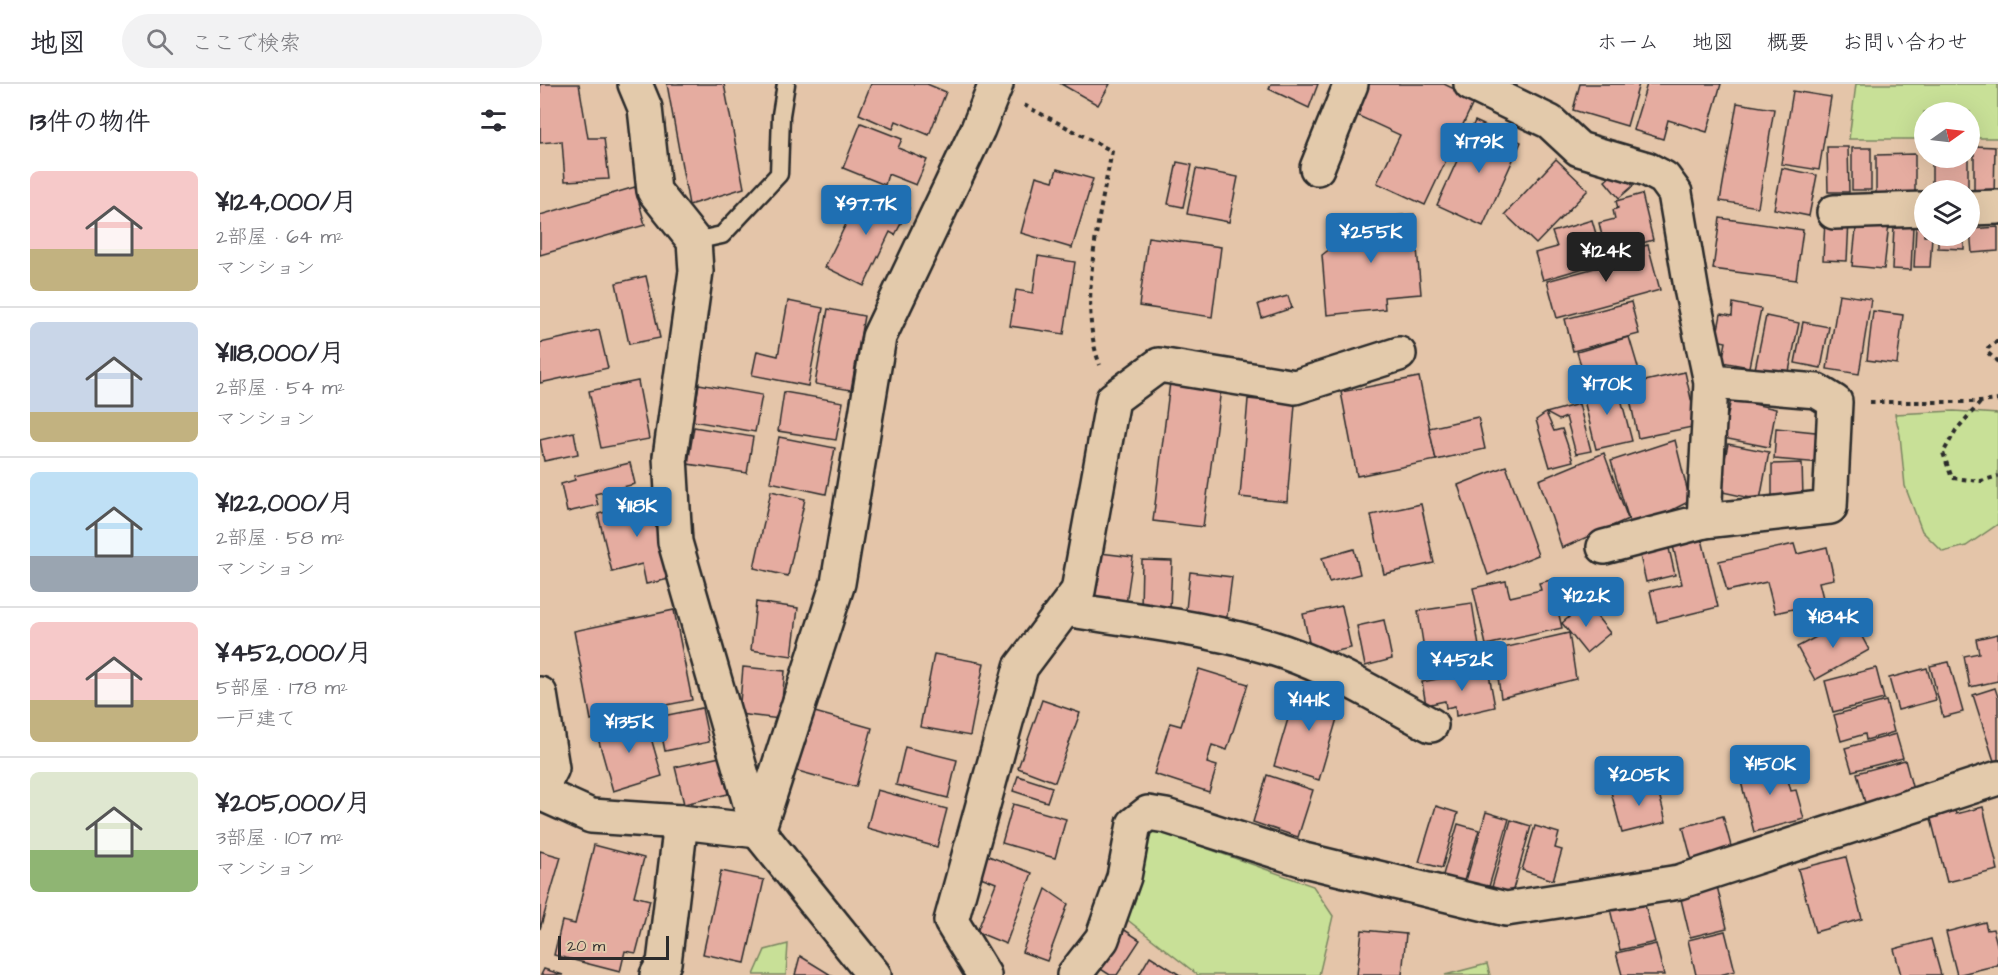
<!DOCTYPE html>
<html lang="ja">
<meta charset="utf-8">
<style>
:root{--surface:#fff;--page:#f2f2f3;--text:#2b2b33;--muted:#7c7c81;--line:#e1e1e2;--accent:#1f6fb2}
body{margin:0;font-family:"Architects Daughter","Klee One",sans-serif;background:var(--page);color:var(--text);height:100vh;display:flex;flex-direction:column;font-size:22px;white-space:nowrap}
*{box-sizing:border-box;margin:0}
p{font-size:20px;color:var(--muted)}
.icon{flex:none;width:33px;height:33px;fill:none;stroke:currentColor;stroke-width:2;stroke-linecap:round;stroke-linejoin:round}
.map{position:relative;flex:1;overflow:hidden}
.drawer{display:flex;flex-direction:column;background:var(--surface);width:540px}
.drawer>*{flex:none}
.needle{width:39px;rotate:76deg}
.controls{position:absolute;left:1374px;top:18px;display:grid;gap:12px}
.controls a{display:grid;place-items:center;width:66px;height:66px;border-radius:50%;background:var(--surface);box-shadow:0 6px 24px #0002;font-size:30px}
.scale{position:absolute;left:18px;bottom:15px;width:111px;box-sizing:border-box;padding-left:6px;border:3px solid #2b2b2b;border-top:0;font-size:16px;line-height:21px;white-space:nowrap;color:#2b2b2b;-webkit-text-stroke:4px #e3caab;paint-order:stroke}
.price{position:absolute;translate:-50% -51px;padding:0 14px;border-radius:6px;background:var(--accent);color:#fff;font-size:20px;line-height:39px;filter:drop-shadow(0 2px 3px #0008)}
.price::after{content:'';position:absolute;left:50%;top:36px;width:18px;height:14px;margin-left:-9px;background:inherit;clip-path:polygon(0 0,100% 0,50% 100%)}
.price.selected{background:#222;color:#fff}
ul{padding:0;list-style:none}
li{display:flex;align-items:center;gap:18px;height:150px;padding:0 30px}
li+li{border-top:2px solid var(--line)}
li span{display:grid;place-items:center;flex:none;width:168px;height:120px;border-radius:9px;color:#555}
li>.icon{margin-inline-start:auto}
span .icon{width:72px;height:72px;fill:#fffc;stroke-width:1}
li b{font-size:26px}
h2{display:flex;justify-content:space-between;align-items:center;height:72px;padding:0 30px;font-size:26px}
header{display:flex;align-items:center;gap:36px;box-sizing:border-box;height:84px;padding:0 30px;background:var(--surface);border-bottom:2px solid var(--line)}
header strong{font-size:28px}
nav{display:flex;gap:33px;margin-inline-start:auto;font-size:21px}
.search{width:420px;height:54px;background:var(--page);display:flex;align-items:center;gap:15px;box-sizing:border-box;padding:0 21px;border-radius:33px;color:var(--muted);font-size:22px}
main{display:flex;flex:1;min-height:0}
.map>svg:first-child{display:block}
.green{fill:#c8e097;stroke:#7a8661;stroke-width:1.5}
.building{fill:#e5aca0;stroke:#2b2b2b;stroke-width:1.5}
.lines{fill:none;stroke-linecap:round;stroke-linejoin:round}
.lane-casing{stroke:#2b2b2b;stroke-width:21}
.street-casing{stroke:#2b2b2b;stroke-width:38}
.path{stroke:#2b2b2b;stroke-width:4;stroke-dasharray:4.5 4.5;stroke-linecap:butt}
.lane{stroke:#e3caab;stroke-width:16}
.street{stroke:#e3caab;stroke-width:33}
</style>
<header>
<strong>地図</strong>
<div class="search"><svg class="icon" aria-label="search" viewBox="0 0 24 24"><circle cx="10" cy="10" r="6"/><path d="M15 15l6 6"/></svg>ここで検索</div>
<nav><a>ホーム</a><a>地図</a><a>概要</a><a>お問い合わせ</a></nav>
</header>
<main>
<section class="drawer">
<h2>13件の物件<svg class="icon" aria-label="filters" viewBox="0 0 24 24"><path d="M4 7h16M4 17h16"/><circle cx="9" cy="7" r="2"/><circle cx="15" cy="17" r="2"/></svg></h2>
<ul>
<li><span style="background:linear-gradient(#f6c9c9 65%,#c2b280 0)"><svg class="icon" aria-label="home" viewBox="0 0 24 24"><path d="M3 11l9-7 9 7M6 9v11h12V9"/></svg></span><div><b>¥124,000/月</b><p>2部屋 · 64 m²</p><p>マンション</p></div></li>
<li><span style="background:linear-gradient(#c9d6e8 75%,#c2b280 0)"><svg class="icon" aria-label="home" viewBox="0 0 24 24"><path d="M3 11l9-7 9 7M6 9v11h12V9"/></svg></span><div><b>¥118,000/月</b><p>2部屋 · 54 m²</p><p>マンション</p></div></li>
<li><span style="background:linear-gradient(#bfe0f5 70%,#9aa5b1 0)"><svg class="icon" aria-label="home" viewBox="0 0 24 24"><path d="M3 11l9-7 9 7M6 9v11h12V9"/></svg></span><div><b>¥122,000/月</b><p>2部屋 · 58 m²</p><p>マンション</p></div></li>
<li><span style="background:linear-gradient(#f6c9c9 65%,#c2b280 0)"><svg class="icon" aria-label="home" viewBox="0 0 24 24"><path d="M3 11l9-7 9 7M6 9v11h12V9"/></svg></span><div><b>¥452,000/月</b><p>5部屋 · 178 m²</p><p>一戸建て</p></div></li>
<li><span style="background:linear-gradient(#dfe7d0 65%,#8fb573 0)"><svg class="icon" aria-label="home" viewBox="0 0 24 24"><path d="M3 11l9-7 9 7M6 9v11h12V9"/></svg></span><div><b>¥205,000/月</b><p>3部屋 · 107 m²</p><p>マンション</p></div></li>
</ul>
</section>
<div class="map">
<svg width="1458" height="891" viewBox="0 0 1458 891">
<rect width="100%" height="100%" fill="#e4c5a9"/>
<filter id="ink" filterUnits="userSpaceOnUse"><feTurbulence type="fractalNoise" baseFrequency=".0167" numOctaves="2"/><feDisplacementMap in="SourceGraphic" scale="12" xChannelSelector="R" yChannelSelector="G"/><feConvolveMatrix kernelMatrix="1 2 1 2 8 2 1 2 1" color-interpolation-filters="sRGB"/></filter>
<g filter="url(#ink)">
<g class="green">
<path d="M1316 0H1458V54H1430V28H1384V55H1309Z"/>
<path d="M1414 327 1458 330V440L1426 462 1403 468 1382 447 1365 402 1360 351 1355 330Z"/>
<path d="M607 743 773 802 793 832 779 891H658L580 830Z"/>
<path d="M248 860 246 891H214L225 866Z"/>
<path d="M947 880 950 891H905Z"/>
</g>
<g class="building">
<path d="M0 0H39L48 54H64L69 95 25 97 22 57 0 59Z"/>
<path d="M127 0H184L204 104 149 121Z"/>
<path d="M331 0H387L406 8 389 51 356 37 353 45 319 30Z"/>
<path d="M521 0H570L558 21Z"/>
<path d="M731 0H778L769 24 729 5Z"/>
<path d="M825 0H904L935 15 885 121 837 99 860 51 812 29Z"/>
<path d="M1040 0H1099L1087 42 1033 26Z"/>
<path d="M1107 0H1181L1167 48 1128 36 1123 55 1093 46Z"/>
<path d="M1253 7 1291 13 1279 86 1241 80Z"/>
<path d="M1197 19 1234 25 1218 123 1180 117Z"/>
<path d="M935 37 981 58 943 142 897 121Z"/>
<path d="M321 39 362 55 358 64 387 76 376 101 348 90 345 101 303 84Z"/>
<path d="M1434 62 1455 63 1454 113 1434 112Z"/>
<path d="M1287 63H1308L1309 108H1288Z"/>
<rect x="1312" y="64" width="19" height="42"/>
<path d="M1375 70V111L1336 112V71Z"/>
<rect x="1392" y="74" width="36" height="32"/>
<path d="M1016 75 1048 106 996 160 965 130Z"/>
<path d="M637 78 652 81 643 123 628 120Z"/>
<path d="M1242 84 1277 91 1269 132 1234 125Z"/>
<path d="M517 85 553 95 532 164 481 149 496 92 513 97Z"/>
<path d="M656 85 698 93 689 138 647 130Z"/>
<path d="M1078 86 1093 102 1079 114 1065 97Z"/>
<path d="M95 103 105 141 0 171V131Z"/>
<path d="M323 105 336 112 338 109 369 124 355 151 350 148 324 202 285 183Z"/>
<path d="M1102 110 1113 156 1066 169 1059 139 1075 135 1073 126 1078 124 1076 117Z"/>
<path d="M874 130 881 210 844 213 845 225 787 231 782 171 795 161 793 138Z"/>
<path d="M1180 134 1263 146 1256 196 1173 185Z"/>
<path d="M1285 135 1309 136 1307 177 1283 176Z"/>
<path d="M1052 136 1064 178 1003 196 995 169 1017 163 1012 148Z"/>
<path d="M1317 136 1349 140 1344 185 1312 182Z"/>
<path d="M1354 142 1373 143 1371 186 1352 185Z"/>
<path d="M1376 143H1384V152H1392L1390 183H1374Z"/>
<path d="M1458 143V167L1432 169 1430 145Z"/>
<path d="M1398 152H1424V165L1398 164Z"/>
<path d="M608 153 681 163 672 233 599 222Z"/>
<path d="M1108 161 1120 206 1017 234 1007 197 1066 181 1064 172Z"/>
<path d="M498 172 535 178 524 250 470 242 476 206 493 209Z"/>
<path d="M106 192 120 254 89 260 76 199Z"/>
<path d="M1299 210 1331 215 1319 290 1287 285Z"/>
<path d="M748 212 752 224 722 234 718 220Z"/>
<path d="M248 217 283 224 268 302 212 291 217 267 238 272Z"/>
<path d="M1091 218 1099 250 1033 267 1025 235Z"/>
<path d="M1193 219 1221 225 1209 283 1182 278 1186 258 1176 256 1181 230 1192 232Z"/>
<path d="M288 225 324 232 311 306 275 300Z"/>
<path d="M1333 227 1363 231 1357 280 1327 276Z"/>
<path d="M1226 232 1259 239 1248 292 1215 285Z"/>
<path d="M1263 238 1289 243 1281 284 1255 279Z"/>
<path d="M59 246 68 284 0 299V259Z"/>
<path d="M1089 253 1100 290 1048 305 1037 268Z"/>
<path d="M1145 288 1157 342 1098 354 1087 301Z"/>
<path d="M631 290 682 297 663 443 613 437Z"/>
<path d="M879 293 896 376 817 392 801 308Z"/>
<path d="M98 297 109 355 61 364 49 307Z"/>
<path d="M1077 299 1092 357 1056 365 1042 308Z"/>
<path d="M159 300 222 311 215 348 153 337Z"/>
<path d="M244 308 303 318 296 356 238 347Z"/>
<path d="M708 315 755 320 747 418 700 413Z"/>
<path d="M1191 315 1236 325 1229 363 1183 354Z"/>
<path d="M1039 320 1051 367 1036 370 1026 333 1019 336 1006 329Z"/>
<path d="M1006 329 1014 347 1022 345 1033 377 1010 383 996 336Z"/>
<path d="M938 333 945 365 896 376 889 344Z"/>
<path d="M154 343 213 353 207 389 148 380Z"/>
<path d="M1236 344 1285 349 1281 379 1234 375Z"/>
<path d="M34 348 38 370 4 377 0 356Z"/>
<path d="M239 353 295 364 286 410 230 398Z"/>
<path d="M1135 356 1150 417 1092 446 1071 377Z"/>
<path d="M1188 360 1229 368 1220 416 1178 407Z"/>
<path d="M1064 369 1088 435 1022 464 999 396Z"/>
<path d="M90 379 95 400 55 410 58 421 27 428 21 400 35 396 34 392Z"/>
<path d="M1262 379 1263 413 1232 414V380Z"/>
<path d="M966 382 998 471 948 491 918 401Z"/>
<path d="M106 406 109 421 116 419 134 494 106 500 102 480 72 488 58 430 85 423 82 411Z"/>
<path d="M231 407 265 415 248 492 214 484Z"/>
<path d="M881 420 894 479 844 490 831 431Z"/>
<path d="M1162 455 1178 523 1117 538 1110 507 1142 500 1133 462Z"/>
<path d="M1128 460 1135 491 1106 498 1099 467Z"/>
<path d="M1254 460 1257 470 1287 463 1294 495 1279 498 1284 518 1235 529 1227 498 1187 507 1179 477Z"/>
<path d="M814 465 820 490 789 498 782 474Z"/>
<path d="M560 469 593 473 586 520 554 516Z"/>
<path d="M602 476 632 477 630 525 601 524Z"/>
<path d="M650 488 692 493 686 540 645 535Z"/>
<path d="M1011 496 1022 544 946 561 933 504 966 497 970 513 1001 506 999 499Z"/>
<path d="M216 518 258 524 252 572 211 566Z"/>
<path d="M932 519 941 575 887 584 878 527Z"/>
<path d="M1046 519 1070 549 1046 569 1022 539Z"/>
<path d="M802 522 811 564 772 572 763 530Z"/>
<path d="M134 526 152 616 51 636 34 547Z"/>
<path d="M1312 534 1329 566 1275 596 1257 563Z"/>
<path d="M844 536 852 575 825 582 817 542Z"/>
<path d="M1029 549 1036 595 961 614 954 566Z"/>
<path d="M1458 550V597L1430 603 1424 572 1439 569 1436 555Z"/>
<path d="M394 570 444 579 430 652 380 643Z"/>
<path d="M1409 578 1423 628 1403 633 1390 582Z"/>
<path d="M203 583 245 587 240 635 199 630Z"/>
<path d="M1336 584 1344 615 1293 628 1285 597Z"/>
<path d="M1387 584 1396 616 1358 626 1349 594Z"/>
<path d="M659 585 708 600 687 666 672 661 667 679 677 682 669 708 614 690 630 639 641 642Z"/>
<path d="M948 585 955 623 916 632 915 622 906 624 905 617 886 621 882 598Z"/>
<path d="M758 601 803 614 779 696 734 682Z"/>
<path d="M1455 604 1458 613V676L1454 677 1433 611Z"/>
<path d="M502 616 540 629 515 698 478 684Z"/>
<path d="M1346 617 1354 648 1326 656 1325 650 1301 657 1294 631Z"/>
<path d="M162 624 169 658 125 667 118 633Z"/>
<path d="M271 627 332 644 316 703 254 686Z"/>
<path d="M105 633 122 692 73 707 56 647Z"/>
<path d="M1356 650 1363 674 1312 687 1305 664Z"/>
<path d="M365 663 417 676 408 714 356 701Z"/>
<path d="M180 673 188 710 144 720 135 683Z"/>
<path d="M1242 674 1251 707 1256 706 1264 735 1214 748 1199 690 1218 685 1217 680Z"/>
<path d="M1365 676 1373 706 1325 719 1317 689Z"/>
<path d="M727 691 773 706 758 753 713 738Z"/>
<path d="M478 692 512 703 507 718 473 707Z"/>
<path d="M1116 697 1126 738 1082 749 1071 708Z"/>
<path d="M337 706 407 725 397 763 327 744Z"/>
<path d="M1412 717 1416 730 1443 723 1458 786 1407 798 1388 723Z"/>
<path d="M473 720 526 735 515 774 462 759Z"/>
<path d="M896 722 918 729 902 784 879 778Z"/>
<path d="M946 728 969 735 948 806 925 800Z"/>
<path d="M1183 732 1192 766 1152 777 1143 743Z"/>
<path d="M971 736 991 742 972 809 952 803Z"/>
<path d="M918 740 939 746 921 807 900 801Z"/>
<path d="M995 742 1019 749 1015 764 1022 766 1013 796 982 786Z"/>
<path d="M54 761 104 774 94 812 110 816 96 869 85 867 80 888 14 871 22 837 35 840Z"/>
<path d="M0 767 21 773 0 845Z"/>
<path d="M441 769 492 789 466 860 437 848 456 799 433 790Z"/>
<path d="M1306 773 1322 835 1275 848 1258 785Z"/>
<path d="M181 787 224 796 205 879 163 870Z"/>
<path d="M1177 802 1187 844 1150 853 1140 811Z"/>
<path d="M506 805 528 820 507 877 482 868Z"/>
<path d="M1104 817 1115 858 1080 866 1070 825Z"/>
<path d="M1445 838 1447 846 1453 845 1458 864V881L1417 891 1406 848Z"/>
<path d="M580 843 600 856 577 891H570L556 882Z"/>
<path d="M822 846 866 850 862 891H817Z"/>
<path d="M1185 847 1195 887 1180 891H1156L1148 856Z"/>
<path d="M1391 855 1401 891H1361L1354 865Z"/>
<path d="M1116 860 1124 891H1082L1076 869Z"/>
<path d="M260 872 291 891H255Z"/>
<path d="M610 872 640 891H599Z"/>
<path d="M4 885 23 891H1Z"/>
</g>
<g class="lines">
<defs>
<path id="lane" d="M154 157 182 151 239 90 241 31 246 0"/>
<g id="street">
<path d="M95 0 105 24 114 107 154 157 156 187 130 373 135 458 218 747 334 891"/>
<path d="M931 0 1010 38 1039 65 1107 85 1124 94 1135 109 1152 209 1171 298 1164 437 1064 463"/>
<path d="M777 84 811 0"/>
<path d="M1430 124 1458 123"/>
<path d="M1294 128 1384 125"/>
<path d="M1164 437 1290 423 1295 318 1277 307 1171 298"/>
<path d="M525 525C597 537 674 544 744 568 796 586 844 616 891 641"/>
<path d="M0 610 12 684 0 707"/>
<path d="M0 709 51 732 141 738 218 747"/>
<path d="M218 747 298 499 339 253 438 45 456 0"/>
<path d="M117 891 124 879 141 738"/>
<path d="M444 891 411 837 481 583 538 507 573 315 619 281 755 303 859 270"/>
<path d="M534 891 562 855 584 793 594 740 608 729 626 732 764 776 966 825 1139 798 1458 694"/>
</g>
</defs>
<use href="#lane" class="lane-casing"/>
<use href="#street" class="street-casing"/>
<g class="path">
<path d="M484 21 572 67C560 129 537 222 560 281"/>
<path d="M1458 257 1448 264 1447 268 1458 278"/>
<path d="M1330 318H1440L1458 316"/>
<path d="M1440 319 1416 346 1403 369 1412 394 1441 397 1458 392"/>
</g>
<use href="#lane" class="lane"/>
<use href="#street" class="street"/>
</g>
</g>
</svg>
<div class="controls">
<a><svg class="needle" viewBox="-14 -14 28 28"><path d="M0-13l5 13h-10z" fill="#e53935"/><path d="M0 13l5-13h-10z" fill="#7c7c81"/></svg></a>
<a><svg class="icon" aria-label="layers" viewBox="0 0 24 24"><path d="M12 4l9 5-9 5-9-5zM3 14l9 5 9-5"/></svg></a>
</div>
<div class="scale">20 m</div>
<b class="price" style="left:939px;top:90px">¥179K</b>
<b class="price" style="left:326px;top:152px">¥97.7K</b>
<b class="price" style="left:831px;top:180px">¥255K</b>
<b class="price selected" style="left:1066px;top:199px">¥124K</b>
<b class="price" style="left:1067px;top:332px">¥170K</b>
<b class="price" style="left:97px;top:454px">¥118K</b>
<b class="price" style="left:1046px;top:544px">¥122K</b>
<b class="price" style="left:1293px;top:565px">¥184K</b>
<b class="price" style="left:922px;top:608px">¥452K</b>
<b class="price" style="left:769px;top:648px">¥141K</b>
<b class="price" style="left:89px;top:670px">¥135K</b>
<b class="price" style="left:1230px;top:712px">¥150K</b>
<b class="price" style="left:1099px;top:723px">¥205K</b>
</div>
</main>
